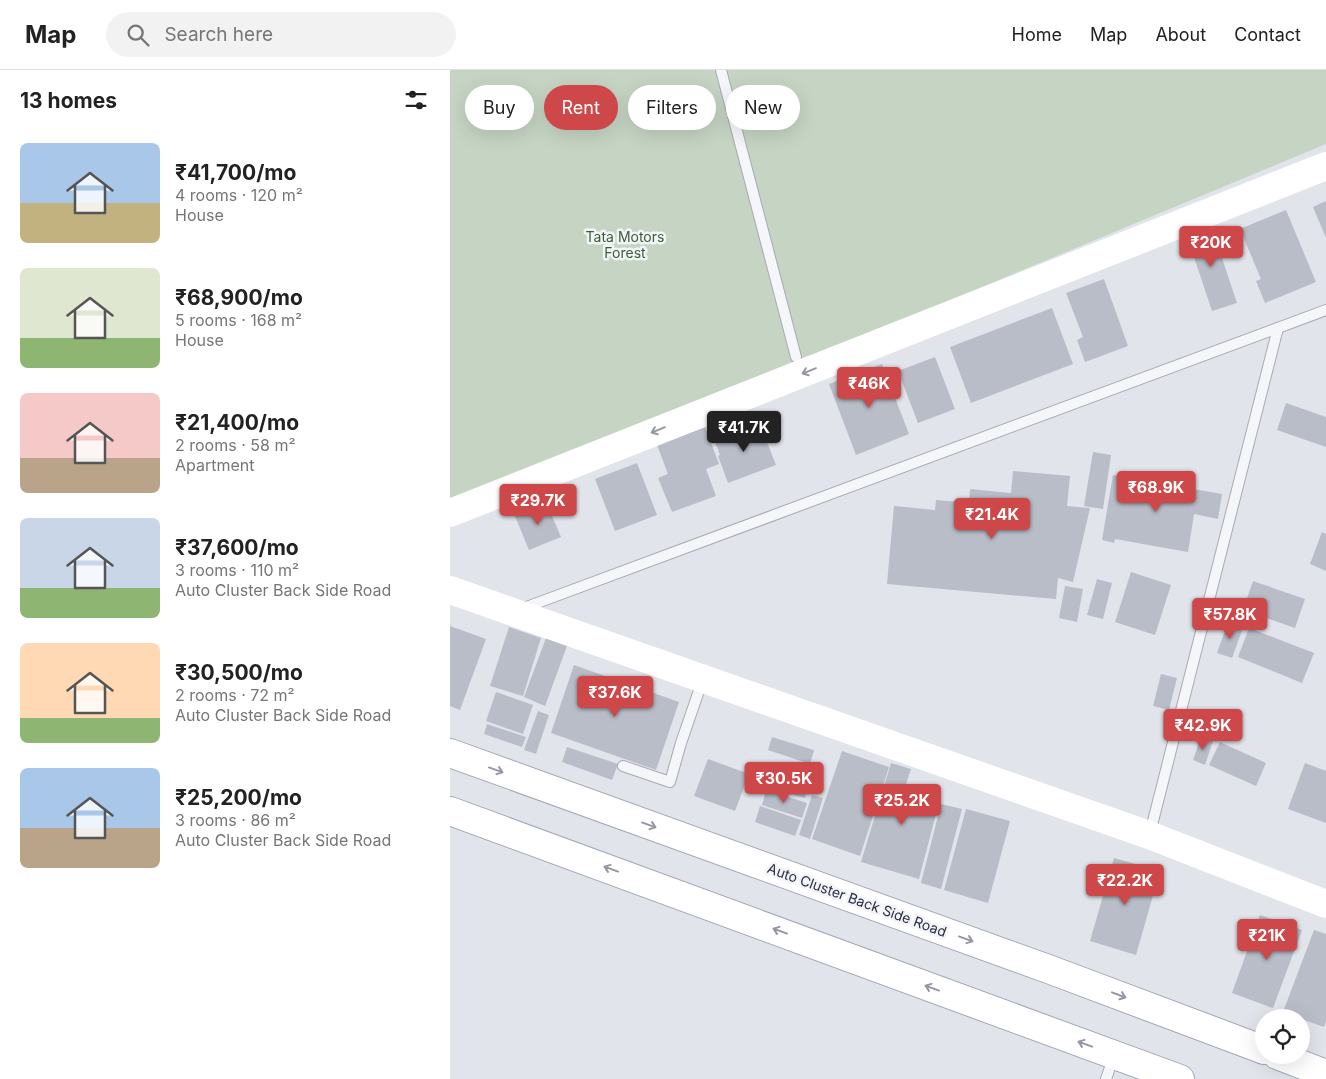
<!DOCTYPE html>
<meta charset="utf-8">
<style>
:root{--surface:#fff;--page:#f2f2f2;--text:#222;--muted:#767676;--line:#e0e0e0;--accent:#ce4849}
body{margin:0;font-family:Inter,sans-serif;background:var(--page);color:var(--text);height:100vh;display:flex;flex-direction:column;font-size:19px;white-space:nowrap}
*{box-sizing:border-box;margin:0}
p{font-size:16px;color:var(--muted)}
.icon{flex:none;width:28px;height:28px;fill:none;stroke:currentColor;stroke-width:2;stroke-linecap:round;stroke-linejoin:round}
.map{position:relative;flex:1;overflow:hidden}
.panel{display:flex;flex-direction:column;background:var(--surface);width:450px}
.panel>*{flex:none}
.guide{position:absolute;left:15px;top:15px;width:475px;height:45px;display:flex;gap:10px}
.tools{position:absolute;left:805px;top:939px;display:grid;gap:10px}
.tools a{display:grid;place-items:center;width:55px;height:55px;border-radius:50%;background:var(--surface);box-shadow:0 5px 20px #0002;font-size:25px}
.price{position:absolute;translate:-50% -42px;padding:0 11px;border-radius:5px;background:var(--accent);color:#fff;font-size:16px;line-height:32px;filter:drop-shadow(0 1px 2px #0008)}
.price::after{content:'';position:absolute;left:50%;top:30px;width:15px;height:11px;margin-left:-8px;background:inherit;clip-path:polygon(0 0,100% 0,50% 100%)}
.price.on{background:#222;color:#fff}
ul{padding:0;list-style:none}
li{display:flex;align-items:center;gap:15px;height:125px;padding:0 20px}
li span{display:grid;place-items:center;flex:none;width:140px;height:100px;border-radius:8px;color:#555}
li>.icon{margin-inline-start:auto}
span .icon{width:60px;height:60px;fill:#fffc;stroke-width:1}
li b{font-size:21px}
h2{display:flex;justify-content:space-between;align-items:center;height:60px;padding:0 20px;font-size:21px}
.tag{padding:0 18px;border-radius:22px;background:var(--surface);box-shadow:0 5px 20px #0002;font-size:18px;line-height:45px}
.tag.on{background:var(--accent);color:#fff}
header{display:flex;align-items:center;gap:30px;box-sizing:border-box;height:70px;padding:0 25px;background:var(--surface);border-bottom:1px solid var(--line)}
header strong{font-size:24px}
nav{display:flex;gap:28px;margin-inline-start:auto;font-size:18px}
.search{width:350px;height:45px;background:var(--page);display:flex;align-items:center;gap:12px;box-sizing:border-box;padding:0 18px;border-radius:28px;color:var(--muted);font-size:19px}
main{display:flex;flex:1;min-height:0}
.map>svg:first-child{display:block}
.green{fill:#c5d4c3}
.building{fill:#b9bdc8}
.lines{fill:none;stroke-linecap:round;stroke-linejoin:round}
.lane-casing{stroke:#a7aab5;stroke-width:12}
.primary-casing{stroke:#a1a7b6;stroke-width:30}
.lane{stroke:#f5f6f9;stroke-width:10}
.secondary{stroke:#fff;stroke-width:28}
.primary{stroke:#fff;stroke-width:28}
.oneway{stroke:#9497a1}
.labels{text-anchor:middle;stroke-width:5;stroke-linejoin:round;paint-order:stroke}
.park-label{font-size:14px;fill:#395e37;stroke:#f2f4f8}
.street-label{font-size:14px;fill:#2a2f43;stroke:#f2f4f8}
</style>
<header>
<strong>Map</strong>
<div class="search"><svg class="icon" aria-label="search" viewBox="0 0 24 24"><circle cx="10" cy="10" r="6"/><path d="M15 15l6 6"/></svg>Search here</div>
<nav><a>Home</a><a>Map</a><a>About</a><a>Contact</a></nav>
</header>
<main>
<section class="panel">
<h2>13 homes<svg class="icon" aria-label="filters" viewBox="0 0 24 24"><path d="M4 7h16M4 17h16"/><circle cx="9" cy="7" r="2"/><circle cx="15" cy="17" r="2"/></svg></h2>
<ul>
<li><span style="background:linear-gradient(#a9c7e8 60%,#c2b280 0)"><svg class="icon" aria-label="home" viewBox="0 0 24 24"><path d="M3 11l9-7 9 7M6 9v11h12V9"/></svg></span><div><b>₹41,700/mo</b><p>4 rooms · 120 m²</p><p>House</p></div></li>
<li><span style="background:linear-gradient(#dfe7d0 70%,#8fb573 0)"><svg class="icon" aria-label="home" viewBox="0 0 24 24"><path d="M3 11l9-7 9 7M6 9v11h12V9"/></svg></span><div><b>₹68,900/mo</b><p>5 rooms · 168 m²</p><p>House</p></div></li>
<li><span style="background:linear-gradient(#f6c9c9 65%,#b9a48a 0)"><svg class="icon" aria-label="home" viewBox="0 0 24 24"><path d="M3 11l9-7 9 7M6 9v11h12V9"/></svg></span><div><b>₹21,400/mo</b><p>2 rooms · 58 m²</p><p>Apartment</p></div></li>
<li><span style="background:linear-gradient(#c9d6e8 70%,#8fb573 0)"><svg class="icon" aria-label="home" viewBox="0 0 24 24"><path d="M3 11l9-7 9 7M6 9v11h12V9"/></svg></span><div><b>₹37,600/mo</b><p>3 rooms · 110 m²</p><p>Auto Cluster Back Side Road</p></div></li>
<li><span style="background:linear-gradient(#ffd9b3 75%,#8fb573 0)"><svg class="icon" aria-label="home" viewBox="0 0 24 24"><path d="M3 11l9-7 9 7M6 9v11h12V9"/></svg></span><div><b>₹30,500/mo</b><p>2 rooms · 72 m²</p><p>Auto Cluster Back Side Road</p></div></li>
<li><span style="background:linear-gradient(#a9c7e8 60%,#b9a48a 0)"><svg class="icon" aria-label="home" viewBox="0 0 24 24"><path d="M3 11l9-7 9 7M6 9v11h12V9"/></svg></span><div><b>₹25,200/mo</b><p>3 rooms · 86 m²</p><p>Auto Cluster Back Side Road</p></div></li>
</ul>
</section>
<div class="map">
<svg width="876" height="1009" viewBox="0 0 876 1009">
<rect width="100%" height="100%" fill="#e2e4eb"/>
<path class="green" d="M0 0H876V74L0 438Z"/>
<g class="building">
<path d="M876 131V168L863 137Z"/>
<path d="M836 140 866 212 815 233 806 211 811 209 790 159Z"/>
<path d="M761 155 787 233 762 241 736 163Z"/>
<path d="M654 209 678 276 635 292 627 270 633 267 616 223Z"/>
<path d="M602 238 623 294 521 333 500 277Z"/>
<path d="M485 287 505 339 468 353 448 301Z"/>
<path d="M432 294 459 364 406 385 379 314Z"/>
<path d="M836 333 876 347V377L827 360Z"/>
<path d="M309 352 326 395 278 413 268 386 270 385 264 369Z"/>
<path d="M255 357 269 394 256 399 266 426 222 442 208 408 218 404 207 375Z"/>
<path d="M643 382 661 385 653 439 634 436Z"/>
<path d="M187 393 207 445 165 461 145 409Z"/>
<path d="M563 401 620 406 617 436 640 438 623 512 608 508 606 529 437 514 444 436 485 440 486 430 519 433 520 419 561 423Z"/>
<path d="M663 405 772 424 768 449 744 444 738 482 665 469 664 473 652 470Z"/>
<path d="M96 432 111 467 79 480 65 446Z"/>
<path d="M872 462 876 464V501L860 494Z"/>
<path d="M681 502 721 515 705 565 665 552Z"/>
<path d="M647 509 662 513 653 549 637 545Z"/>
<path d="M803 511 855 529 845 558 793 540Z"/>
<path d="M615 516 633 519 627 552 609 548Z"/>
<path d="M778 552 793 558 782 588 767 583Z"/>
<path d="M0 556 36 569 10 640 0 636Z"/>
<path d="M59 557 91 568 73 626 40 616Z"/>
<path d="M799 558 864 583 852 613 788 587Z"/>
<path d="M96 568 117 576 95 636 74 627Z"/>
<path d="M124 595 229 632 206 700 101 663Z"/>
<path d="M711 604 727 608 719 640 703 636Z"/>
<path d="M46 622 83 635 73 664 36 651Z"/>
<path d="M88 641 99 645 86 684 74 680Z"/>
<path d="M37 654 76 667 72 677 34 664Z"/>
<path d="M322 667 364 680 360 694 318 680Z"/>
<path d="M751 667 763 671 755 695 743 690Z"/>
<path d="M770 672 816 693 806 716 759 695Z"/>
<path d="M117 677 168 694 162 710 112 692Z"/>
<path d="M392 681 439 697 410 786 362 769Z"/>
<path d="M258 689 299 704 285 741 244 726Z"/>
<path d="M441 693 461 699 456 714 491 725 469 809 411 792Z"/>
<path d="M855 693 876 701V753L838 739Z"/>
<path d="M319 703 359 714 355 728 315 717Z"/>
<path d="M316 720 357 733 352 748 312 735Z"/>
<path d="M362 725 373 728 360 769 349 765Z"/>
<path d="M491 734 512 739 491 819 471 813Z"/>
<path d="M310 736 351 750 345 766 305 752Z"/>
<path d="M516 739 560 751 538 833 494 820Z"/>
<path d="M664 788 710 801 686 885 640 871Z"/>
<path d="M810 845 852 860 823 938 782 923Z"/>
<path d="M864 860 876 864V951L874 957 851 949V948H848L833 942Z"/>
</g>
<g class="lines">
<defs>
<g id="lane">
<path d="M271 0 346 287"/>
<path d="M71 539 876 240"/>
<path d="M173 696 220 712 231 673 253 609"/>
<path d="M700 763 828 258"/>
<path d="M656 1009 664 986"/>
</g>
<g id="primary">
<path d="M0 683 601 900 814 980"/>
<path d="M0 741 730 1009"/>
<path d="M827 985 876 1004"/>
</g>
</defs>
<use href="#lane" class="lane-casing"/>
<use href="#primary" class="primary-casing"/>
<use href="#lane" class="lane"/>
<g class="secondary">
<path d="M0 443 876 96"/>
<path d="M0 520 699 765 876 834"/>
</g>
<use href="#primary" class="primary"/>
</g>
<defs><path id="oneway-shaft" d="M-6 0H5M1.5-3L5.5 0L1.5 3" fill="none" stroke-width="1.6" stroke-linecap="round" stroke-linejoin="round" transform="scale(1.25)"/></defs>
<g class="oneway">
<use href="#oneway-shaft" transform="translate(359 301) rotate(158)"/>
<use href="#oneway-shaft" transform="translate(208 360) rotate(158)"/>
<use href="#oneway-shaft" transform="translate(46 700) rotate(20)"/>
<use href="#oneway-shaft" transform="translate(199 755) rotate(20)"/>
<use href="#oneway-shaft" transform="translate(161 799) rotate(-160)"/>
<use href="#oneway-shaft" transform="translate(330 861) rotate(-160)"/>
<use href="#oneway-shaft" transform="translate(516 869) rotate(20)"/>
<use href="#oneway-shaft" transform="translate(482 918) rotate(-160)"/>
<use href="#oneway-shaft" transform="translate(669 925) rotate(21)"/>
<use href="#oneway-shaft" transform="translate(635 974) rotate(-160)"/>
</g>
<g class="labels">
<g class="park-label">
<text x="175" y="172">Tata Motors<tspan x="175" dy="16">Forest</tspan></text>
</g>
<g class="street-label">
<text transform="translate(407 830) rotate(20)" y="5">Auto Cluster Back Side Road</text>
</g>
</g>
</svg>
<div class="tools">
<a><svg class="icon" aria-label="locate" viewBox="0 0 24 24"><circle cx="12" cy="12" r="6"/><path d="M12 2v4M12 18v4M2 12h4M18 12h4"/></svg></a>
</div>
<b class="price" style="left:761px;top:198px">₹20K</b>
<b class="price" style="left:419px;top:339px">₹46K</b>
<b class="price on" style="left:294px;top:383px">₹41.7K</b>
<b class="price" style="left:706px;top:443px">₹68.9K</b>
<b class="price" style="left:88px;top:456px">₹29.7K</b>
<b class="price" style="left:542px;top:470px">₹21.4K</b>
<b class="price" style="left:780px;top:570px">₹57.8K</b>
<b class="price" style="left:165px;top:648px">₹37.6K</b>
<b class="price" style="left:753px;top:681px">₹42.9K</b>
<b class="price" style="left:334px;top:734px">₹30.5K</b>
<b class="price" style="left:452px;top:756px">₹25.2K</b>
<b class="price" style="left:675px;top:836px">₹22.2K</b>
<b class="price" style="left:817px;top:891px">₹21K</b>
<div class="guide">
<a class="tag">Buy</a>
<a class="tag on">Rent</a>
<a class="tag">Filters</a>
<a class="tag">New</a>
</div>
</div>
</main>
